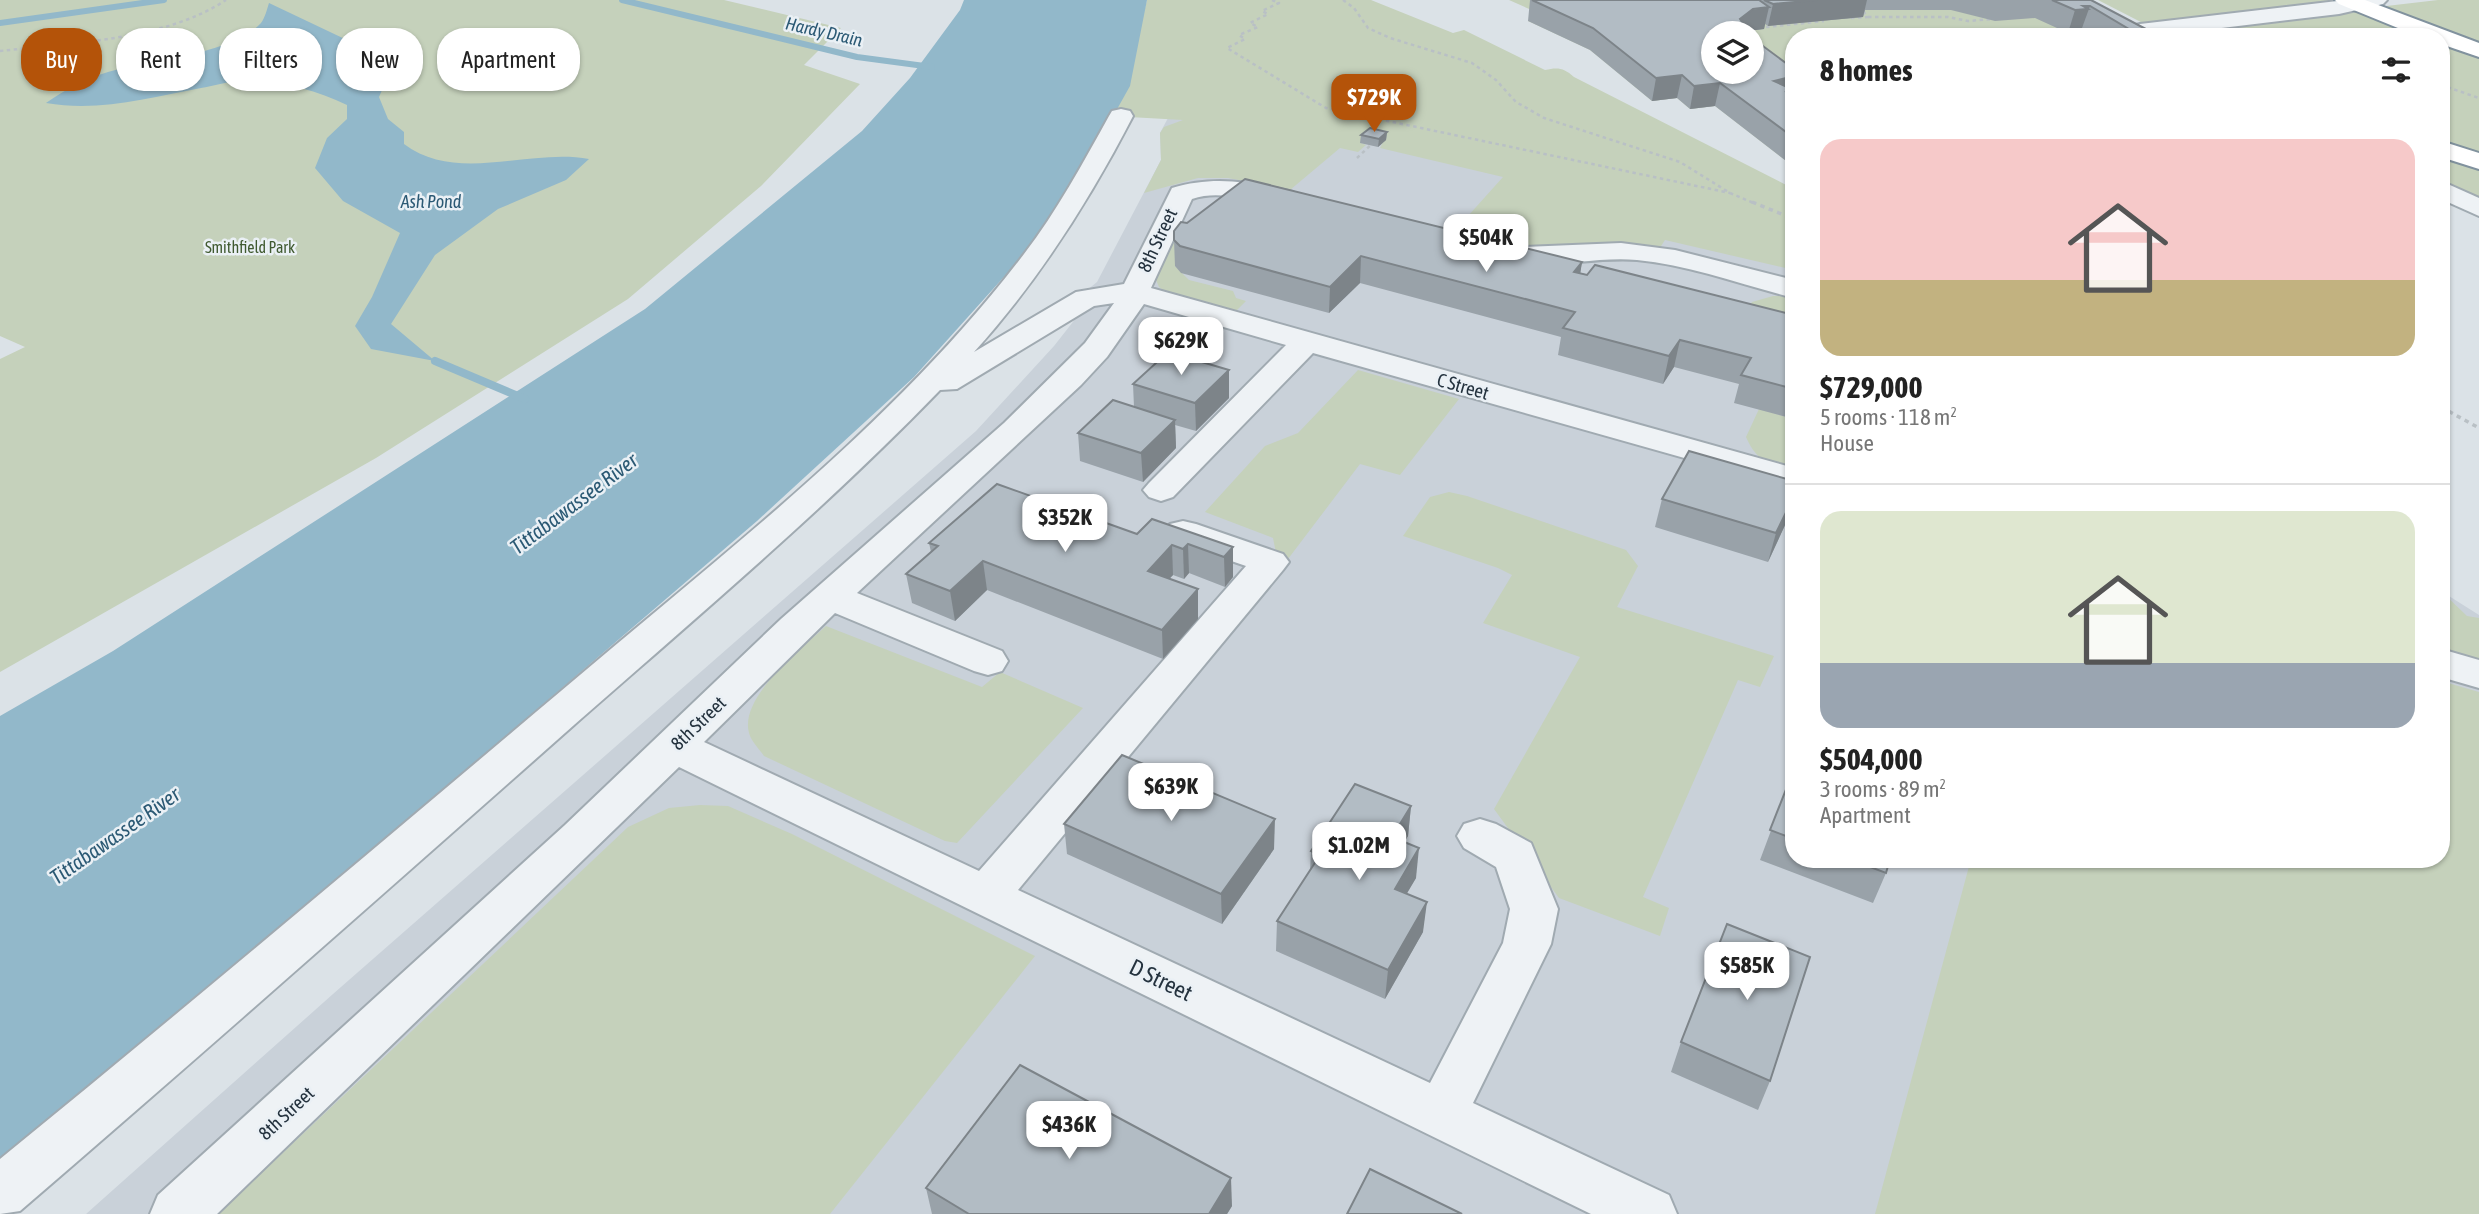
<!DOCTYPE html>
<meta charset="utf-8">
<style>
:root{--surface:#fff;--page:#f2f2f2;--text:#222;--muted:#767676;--line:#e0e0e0;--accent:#b45309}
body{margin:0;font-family:"Asap Condensed",sans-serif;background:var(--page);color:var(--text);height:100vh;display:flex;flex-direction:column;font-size:26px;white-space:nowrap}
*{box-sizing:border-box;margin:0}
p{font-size:23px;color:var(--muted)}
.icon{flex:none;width:38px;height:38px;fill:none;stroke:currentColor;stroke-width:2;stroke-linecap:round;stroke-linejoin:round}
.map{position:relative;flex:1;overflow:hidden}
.details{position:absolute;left:1785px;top:28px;width:665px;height:840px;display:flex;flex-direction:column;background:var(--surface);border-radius:28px;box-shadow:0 2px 5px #0004}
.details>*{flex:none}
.top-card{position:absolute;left:21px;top:28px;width:665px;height:63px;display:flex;gap:14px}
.controls{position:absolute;left:1701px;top:21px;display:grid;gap:14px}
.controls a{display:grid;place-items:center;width:63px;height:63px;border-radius:50%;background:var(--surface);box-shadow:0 2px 5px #0004;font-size:35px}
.price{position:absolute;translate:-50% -60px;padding:0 16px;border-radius:14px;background:#fff;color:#222;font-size:23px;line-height:46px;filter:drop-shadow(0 2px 4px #0008)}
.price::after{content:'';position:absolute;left:50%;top:42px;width:21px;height:16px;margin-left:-10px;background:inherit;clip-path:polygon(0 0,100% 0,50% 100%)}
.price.active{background:var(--accent);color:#fff}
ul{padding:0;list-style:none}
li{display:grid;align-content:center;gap:14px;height:371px;padding:0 35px}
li+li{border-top:2px solid var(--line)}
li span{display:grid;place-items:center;height:217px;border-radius:21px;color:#555}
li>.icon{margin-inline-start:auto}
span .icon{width:126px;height:126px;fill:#fffc;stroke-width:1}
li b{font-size:30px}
h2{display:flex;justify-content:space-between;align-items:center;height:84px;padding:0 35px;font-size:30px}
.tag{padding:0 24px;border-radius:28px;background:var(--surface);box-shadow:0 2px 5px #0004;font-size:24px;line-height:63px}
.tag.active{background:var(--accent);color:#fff}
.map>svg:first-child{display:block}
.built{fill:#c9d1d9}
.green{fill:#c5d1bb;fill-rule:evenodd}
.water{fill:#92b8ca}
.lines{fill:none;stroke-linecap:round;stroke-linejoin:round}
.stream-far1{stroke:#92b8ca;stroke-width:6}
.stream{stroke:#92b8ca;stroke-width:8}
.minor-casing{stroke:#a0aab1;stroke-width:4}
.highway-casing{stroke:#81929e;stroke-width:4}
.path-far1{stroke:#b9c0c5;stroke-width:2.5;stroke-dasharray:3.5 3.5;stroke-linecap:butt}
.path{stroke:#b9c0c5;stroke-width:3.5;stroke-dasharray:4.5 4.5;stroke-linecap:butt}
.minor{fill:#eef2f5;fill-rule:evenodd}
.highway{fill:#fff;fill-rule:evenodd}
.wall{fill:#99a2a9}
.shaded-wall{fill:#7d8489}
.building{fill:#b2bcc4;stroke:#7d8489;stroke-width:2}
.labels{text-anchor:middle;stroke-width:5;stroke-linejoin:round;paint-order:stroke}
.far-park-label{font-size:16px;fill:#405a30;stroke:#eaf0f5}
.far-water-label{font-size:18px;font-style:italic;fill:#2b5974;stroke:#eaf0f5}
.street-label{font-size:19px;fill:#24323e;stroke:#eaf0f5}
.water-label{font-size:21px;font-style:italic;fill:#2b5974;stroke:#eaf0f5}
.near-street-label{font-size:23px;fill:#24323e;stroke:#eaf0f5}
</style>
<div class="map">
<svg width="2479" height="1214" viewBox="0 0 2479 1214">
<rect width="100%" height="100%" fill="#dbe2e7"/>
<path class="built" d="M1168 118 1361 139 1794 238V859H2441V591L2479 615V1214H86L333 994 976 431 1054 346 1087 304 1086 291 1097 282 1161 160 1160 133Z"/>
<g class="green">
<path d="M0 0H724L841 28 804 65 860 84 761 186 628 299 376 458 0 672V359L25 347 0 336Z"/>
<path d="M1147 0H1371L1453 33 1464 30 1545 70C1558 67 1564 68 1574 77L1794 189V270L1665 240 1659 249 1629 243 1536 252 1465 233 1459 226 1503 177 1380 148 1382 144 1361 143 1366 145 1358 152 1340 148 1290 190 1228 178H1198L1144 193 1161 160 1160 133 1164 127 1183 120 1111 116 1135 48Z"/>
<path d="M1509 0H2008L2111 37H1794V167L1715 106 1690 109 1677 98 1652 101 1590 50 1528 21 1536 12ZM1713 33H1752V72H1713Z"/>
<path d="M2098 0H2328L2352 10 2438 0H2479V152L2441 141V37H2170Z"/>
<path d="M2441 156 2479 168V199L2441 181Z"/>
<path d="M1178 233 1175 266 1189 280 1233 291 1236 298 1246 301 1234 313 1171 295 1159 287 1156 280Z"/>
<path d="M1773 296H1794V335L1740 321 1752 302Z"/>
<path d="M1358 370 1459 399 1400 475 1360 464 1288 559 1276 553 1273 538 1205 512 1265 446 1298 433Z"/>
<path d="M1759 409 1794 419V473C1770 465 1757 462 1746 437Z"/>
<path d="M1449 492 1467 496 1626 550 1638 566 1617 607 1774 656 1760 687 1738 680 1643 897 1669 908 1660 936 1559 898 1494 809 1580 657 1483 623 1512 575 1498 568 1403 536 1430 497Z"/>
<path d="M2441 591 2467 616 2479 618V661L2448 652Z"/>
<path d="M826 626 982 687 1000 672 1083 708 957 843 945 841 764 756C760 750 751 741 749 733 739 697 802 648 826 626Z"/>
<path d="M2441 681 2479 692V1214H1875L1971 859H2441Z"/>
<path d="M700 805 728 806 792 834 1035 956 830 1214H218L628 827 669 808Z"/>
</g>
<g class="water">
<path d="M964 0H1147L1130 86 1097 145 1039 238 914 377 757 521 146 1044 0 1164V716L113 651 645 309 862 131 910 78 960 10Z"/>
<path d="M269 3 349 41 397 56 379 97 388 119 404 132V144C457 184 529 148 589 159L566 180 498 209 435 255 391 324 435 361 371 349 355 326 372 297 400 233 343 201 315 168 327 138 347 119V105C313 88 275 80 238 81 225 82 213 86 201 88 149 98 99 112 46 103 66 89 85 79 108 72 148 60 234 54 261 23 265 18 267 9 269 3Z"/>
</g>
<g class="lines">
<g class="stream-far1">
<path d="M622 0 857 57 932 67"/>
<path d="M0 23 164 0"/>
</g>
<path class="stream" d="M435 361 525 399"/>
<defs>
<g id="minor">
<path d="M2346 0H2387L2383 4 2339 14 2147 37 2132 36 2129 31 2132 26 2140 24Z"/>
<path d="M1121 109 1130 111 1133 116C1089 201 1039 280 974 352L1076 292 1124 284 1172 188C1214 175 1251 182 1293 192L1297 198 1293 204C1264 211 1230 186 1192 199L1151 288 1794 468V489L1313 353 1173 497 1161 501 1149 497 1143 490 1149 483 1286 345 1144 304 1107 357 1081 385 857 593 1002 651 1008 661 1002 671 988 675 974 671 835 613 704 742 979 871 1246 566 1170 540 1165 532 1170 524 1183 521 1196 524 1283 554 1289 562 1283 570 1018 890 1430 1083 1503 943 1510 909 1496 867 1464 848 1457 836 1464 824 1480 819 1496 824 1531 843 1558 909 1551 944 1473 1103 1669 1195 1677 1214H1591L679 767 217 1214H150L158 1195 565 825 781 619 1004 423 1085 343 1114 303 1094 306 957 389 940 390C825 509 698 616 574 725 390 888 206 1051 20 1211L0 1214V1159C189 1005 375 848 561 691 722 554 896 423 1024 254 1057 211 1083 163 1109 116L1112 111Z"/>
<path d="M2441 181 2479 198V216L2441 199Z"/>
<path d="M1621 243 1675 250 1794 280V298C1742 285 1690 265 1637 260 1590 256 1544 272 1498 260L1494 254 1498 248Z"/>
<path d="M2441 649 2479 660V688L2441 677Z"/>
</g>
<g id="highway">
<path d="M2335 0H2365L2479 43V57L2441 44V37H2420L2339 4Z"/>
<path d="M2441 141 2479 153V169L2441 157Z"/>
</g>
</defs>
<use href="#minor" class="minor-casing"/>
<use href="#highway" class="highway-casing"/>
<g class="path-far1">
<path d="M1272 0 1279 3 1262 11 1268 14 1250 23 1258 27 1239 35 1245 39 1227 48 1326 108 1730 193"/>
<path d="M1343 0 1354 8 1368 28 1390 38 1472 63 1496 80 1516 102 1544 118 1680 162 1730 193 1756 204"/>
<path d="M1868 17H1948L1968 21 1993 19"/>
<path d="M1851 18 1868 17 1862 10"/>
<path d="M1766 27 1824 21"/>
<path d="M2072 31 2081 37"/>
<path d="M0 51C71 43 166 40 226 0"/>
<path d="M2441 85 2479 98"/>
<path d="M1357 158 1374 142"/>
</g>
<g class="path">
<path d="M1752 202 1794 219"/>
<path d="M2441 407 2479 428"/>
</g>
<use href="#minor" class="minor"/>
<use href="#highway" class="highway"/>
</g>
<g class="wall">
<path d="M1530 0H2091L2161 37H2097L2082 28 2080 31 2068 33 2035 18 1995 21 1951 10H1865L1863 17 1768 26 1765 24 1764 29 1748 31V33H1713L1790 66H1794V167L1715 106 1690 109 1677 98 1652 101 1590 50 1528 21Z"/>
<path d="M1387 132 1386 140 1378 147 1360 143 1361 135Z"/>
<path d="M1187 223 1582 262 1580 273 1794 315V419L1734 403 1739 384 1674 367 1663 384 1558 355 1561 337 1360 283 1329 313 1181 273 1175 266 1174 240Z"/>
<path d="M1133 384 1229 398 1196 431 1175 425 1176 448 1143 482 1080 461 1078 433 1134 407Z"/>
<path d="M1662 499 1791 512 1768 562 1655 527Z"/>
<path d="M1137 534 1233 547V577L1225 587 1189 573 1184 579 1173 575 1169 579 1198 589V619L1163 659 987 590 955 621 912 603 906 574 931 552 929 543Z"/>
<path d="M1794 769V859H1890L1886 873 1873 903 1760 860Z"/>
<path d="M1411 806 1408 836 1404 842 1416 878 1406 894 1423 932 1385 999 1276 951 1277 921 1310 871 1311 851Z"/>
<path d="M1064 824 1274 849 1222 924 1067 854Z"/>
<path d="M1681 1042 1770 1081 1758 1110 1671 1072Z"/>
<path d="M926 1188 1232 1206 1227 1214H932Z"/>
</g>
<g class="shaded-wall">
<path d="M1817 0H1867L1863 17 1768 26 1773 4Z"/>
<path d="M2083 6H2090L2082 28 2080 31 2068 33 2075 10Z"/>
<path d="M1769 7 1764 29 1748 31V33H1737L1740 19 1752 10Z"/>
<path d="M1682 75 1677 98 1652 101 1656 78Z"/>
<path d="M1794 76V98L1774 81Z"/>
<path d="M1720 83 1715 106 1690 109 1694 86Z"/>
<path d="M1387 132 1386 140 1378 147 1379 139Z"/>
<path d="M1361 256 1360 283 1329 313 1330 287Z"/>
<path d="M1582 262 1578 288 1574 272Z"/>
<path d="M1680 340 1674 367 1663 384 1669 356Z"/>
<path d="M1229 370V398L1196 431 1195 403Z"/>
<path d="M1175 420 1176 448 1143 482 1141 453Z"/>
<path d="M1794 496V504L1791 512 1768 562 1776 533Z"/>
<path d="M1188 544 1189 573 1184 579 1183 549Z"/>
<path d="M1172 545 1173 575 1149 600 1148 571Z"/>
<path d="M1233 547V577L1225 587 1224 557Z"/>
<path d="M983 561 987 590 955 621 950 591Z"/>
<path d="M1198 589V619L1163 659 1162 630Z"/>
<path d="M1411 806 1408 836 1389 867 1392 837Z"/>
<path d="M1275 819 1274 849 1222 924 1221 894Z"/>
<path d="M1419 848 1416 878 1392 919 1395 889Z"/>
<path d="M1427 902 1423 932 1385 999 1388 970Z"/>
<path d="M1231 1178 1232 1206 1227 1214H1209Z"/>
</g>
<g class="building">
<path d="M1532 0H1759L1769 7 1753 9 1740 19 1749 32 1713 33V72H1752V38L1790 66H1794V76L1774 81 1794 90 1787 92 1794 95V138L1720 83 1694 86 1682 75 1656 78 1593 28Z"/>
<path d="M1764 0H1817L1773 4Z"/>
<path d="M2052 0H2091L2161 37H2150L2146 35 2127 33 2123 30 2127 28 2090 6H2083L2088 9 2075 10Z"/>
<path d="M1370 128 1387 132 1379 139 1361 135Z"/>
<path d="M1245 179 1582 262 1574 272 1587 275 1595 265 1794 315V389L1741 375 1751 358 1680 340 1669 356 1563 328 1575 312 1361 256 1330 287 1180 246 1174 240V231L1181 222 1187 223Z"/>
<path d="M1168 352 1229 370 1195 403 1133 384Z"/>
<path d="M1113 400 1175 420 1141 453 1078 433Z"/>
<path d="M1689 451 1794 481V496L1776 533 1662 499Z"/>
<path d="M997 484 1137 534 1152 519 1233 547 1224 557 1188 544 1183 549 1172 545 1148 571 1198 589 1162 630 983 561 950 591 906 574 938 546 929 543Z"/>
<path d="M1122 755 1275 819 1221 894 1064 824Z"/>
<path d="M1794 769V839L1770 830Z"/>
<path d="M1355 784 1411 806 1392 837 1419 848 1395 889 1427 902 1388 970 1277 921 1320 855 1311 851Z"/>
<path d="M1849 859H1890L1886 873Z"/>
<path d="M1727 924 1810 957 1770 1081 1681 1042Z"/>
<path d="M1020 1065 1231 1178 1209 1214H969L926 1188Z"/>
<path d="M1370 1169 1462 1214H1347Z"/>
</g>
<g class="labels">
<g class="far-park-label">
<text x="250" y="253">Smithfield Park</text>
</g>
<g class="far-water-label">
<text transform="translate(824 32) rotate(13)" y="6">Hardy Drain</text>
<text x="431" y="208">Ash Pond</text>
</g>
<g class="street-label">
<text transform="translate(1157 240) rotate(-65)" y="7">8th Street</text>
<text transform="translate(1463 386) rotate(16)" y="7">C Street</text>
<text transform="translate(698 723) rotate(-44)" y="7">8th Street</text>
<text transform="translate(286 1113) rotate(-43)" y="7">8th Street</text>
</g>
<g class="water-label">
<text transform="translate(574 504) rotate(-37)" y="7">Tittabawassee River</text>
<text transform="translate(115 836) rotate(-35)" y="7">Tittabawassee River</text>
</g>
<g class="near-street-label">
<text transform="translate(1161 980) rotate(26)" y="8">D Street</text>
</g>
</g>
</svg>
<div class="controls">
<a><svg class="icon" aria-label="layers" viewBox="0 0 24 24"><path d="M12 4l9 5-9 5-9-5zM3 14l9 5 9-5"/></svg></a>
</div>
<b class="price active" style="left:1374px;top:134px">$729K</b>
<b class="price" style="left:1486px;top:274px">$504K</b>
<b class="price" style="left:1181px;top:377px">$629K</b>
<b class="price" style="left:1065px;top:554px">$352K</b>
<b class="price" style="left:1171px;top:823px">$639K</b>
<b class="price" style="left:1359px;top:882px">$1.02M</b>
<b class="price" style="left:1747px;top:1002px">$585K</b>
<b class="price" style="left:1069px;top:1161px">$436K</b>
<div class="top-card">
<a class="tag active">Buy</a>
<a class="tag">Rent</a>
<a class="tag">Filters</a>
<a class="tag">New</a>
<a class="tag">Apartment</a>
</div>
<section class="details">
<h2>8 homes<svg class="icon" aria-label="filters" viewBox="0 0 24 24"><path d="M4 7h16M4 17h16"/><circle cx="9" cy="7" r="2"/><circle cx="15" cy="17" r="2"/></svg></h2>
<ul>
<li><span style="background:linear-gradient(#f6c9c9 65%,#c2b280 0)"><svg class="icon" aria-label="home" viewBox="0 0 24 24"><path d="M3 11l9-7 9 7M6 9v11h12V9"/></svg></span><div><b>$729,000</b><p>5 rooms · 118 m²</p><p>House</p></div></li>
<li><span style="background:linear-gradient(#dfe7d0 70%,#9aa5b1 0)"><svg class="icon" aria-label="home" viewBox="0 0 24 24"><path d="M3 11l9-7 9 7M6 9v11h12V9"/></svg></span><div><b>$504,000</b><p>3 rooms · 89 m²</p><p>Apartment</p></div></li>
</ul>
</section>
</div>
